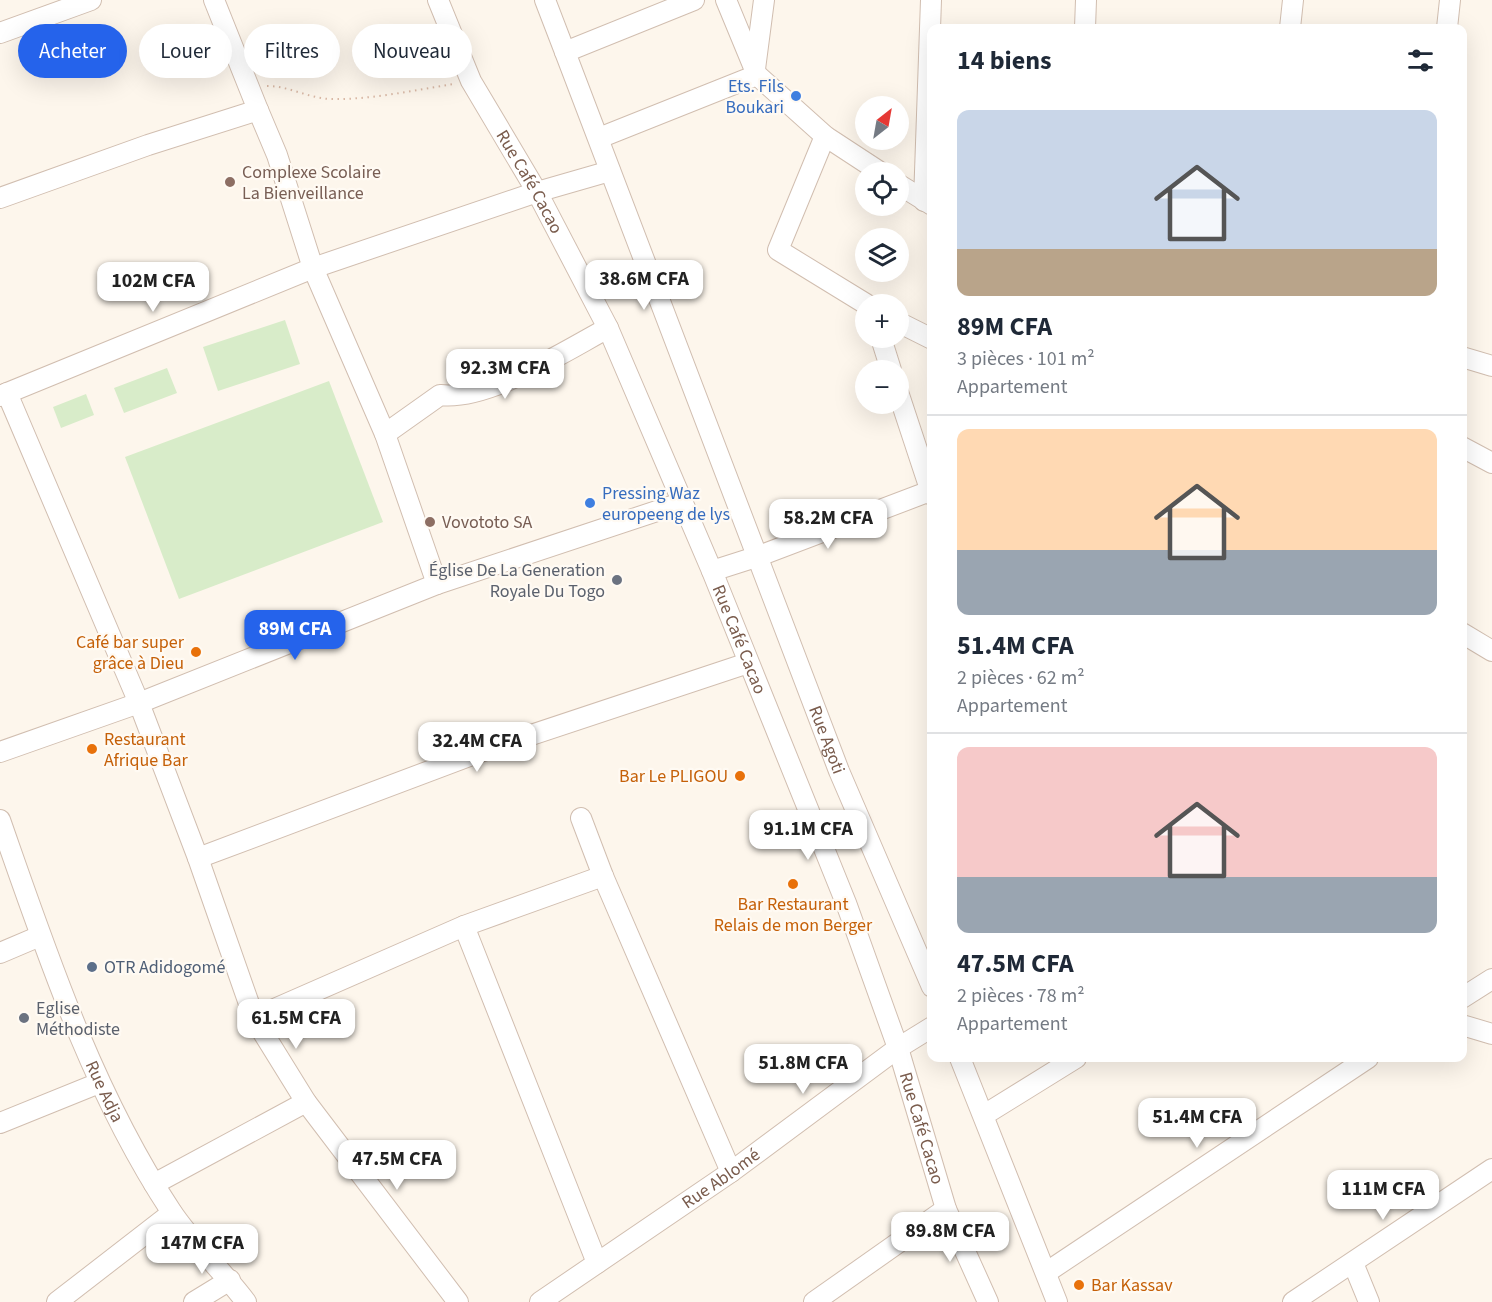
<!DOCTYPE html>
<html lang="fr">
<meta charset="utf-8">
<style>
:root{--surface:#fff;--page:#f6f6f7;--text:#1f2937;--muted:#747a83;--line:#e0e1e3;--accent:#2563eb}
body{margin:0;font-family:"Source Sans 3",sans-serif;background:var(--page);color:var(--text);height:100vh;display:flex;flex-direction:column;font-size:22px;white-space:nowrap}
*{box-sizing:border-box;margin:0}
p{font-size:20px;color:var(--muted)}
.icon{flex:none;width:33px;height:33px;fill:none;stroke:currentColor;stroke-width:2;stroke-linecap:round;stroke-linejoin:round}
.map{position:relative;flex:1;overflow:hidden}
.drawer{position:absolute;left:927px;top:24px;width:540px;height:1038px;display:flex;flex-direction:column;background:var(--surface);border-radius:12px;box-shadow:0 6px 24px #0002}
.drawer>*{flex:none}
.top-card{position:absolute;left:18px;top:24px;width:570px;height:54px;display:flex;gap:12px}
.needle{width:39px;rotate:31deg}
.buttons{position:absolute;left:855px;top:96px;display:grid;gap:12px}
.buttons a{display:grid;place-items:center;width:54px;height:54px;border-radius:50%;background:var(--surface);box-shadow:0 6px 24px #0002;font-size:30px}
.price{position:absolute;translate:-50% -51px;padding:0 14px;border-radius:12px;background:#fff;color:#222;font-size:20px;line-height:39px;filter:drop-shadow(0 2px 3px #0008)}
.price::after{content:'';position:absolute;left:50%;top:36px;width:18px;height:14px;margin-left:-9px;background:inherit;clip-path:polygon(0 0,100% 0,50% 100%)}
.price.current{background:var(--accent);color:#fff}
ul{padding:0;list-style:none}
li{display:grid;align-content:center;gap:12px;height:318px;padding:0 30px}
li+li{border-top:2px solid var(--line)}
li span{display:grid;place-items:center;height:186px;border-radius:12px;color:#555}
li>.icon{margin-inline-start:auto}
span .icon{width:108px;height:108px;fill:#fffc;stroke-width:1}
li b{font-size:26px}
h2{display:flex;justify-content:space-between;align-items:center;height:72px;padding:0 30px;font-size:26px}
.chip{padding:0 21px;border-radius:27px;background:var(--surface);box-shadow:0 6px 24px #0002;font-size:21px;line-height:54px}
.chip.current{background:var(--accent);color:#fff}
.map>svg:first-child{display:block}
.green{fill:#d8ecc9}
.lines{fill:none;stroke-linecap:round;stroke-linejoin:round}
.minor-casing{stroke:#d1beb0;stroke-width:22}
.path{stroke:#d9b8a5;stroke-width:2;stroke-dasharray:1.5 4.5;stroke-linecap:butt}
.minor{stroke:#fff;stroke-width:20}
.shop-dot{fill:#3f7fe0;stroke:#fffaf3;stroke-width:2}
.education-dot{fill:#8d6e63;stroke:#fffaf3;stroke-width:2}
.worship-dot{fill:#6b7280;stroke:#fffaf3;stroke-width:2}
.food-dot{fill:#e8710a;stroke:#fffaf3;stroke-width:2}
.service-dot{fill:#5c6f8a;stroke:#fffaf3;stroke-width:2}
.labels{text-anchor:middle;stroke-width:4.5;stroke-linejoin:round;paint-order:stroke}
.shop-label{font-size:18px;fill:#366cbe;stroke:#fffaf3;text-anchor:end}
.education-label{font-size:18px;fill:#785e54;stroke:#fffaf3;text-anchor:start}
.street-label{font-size:18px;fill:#7a5c4d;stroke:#fffaf3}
.worship-label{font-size:18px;fill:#5b616d;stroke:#fffaf3;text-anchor:end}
.food-label{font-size:18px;fill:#c56008;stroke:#fffaf3;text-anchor:end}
.service-label{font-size:18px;fill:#4e5e75;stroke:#fffaf3;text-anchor:start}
</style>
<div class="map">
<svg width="1492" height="1302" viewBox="0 0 1492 1302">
<rect width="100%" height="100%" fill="#fdf6ec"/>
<g class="green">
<path d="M285 320 300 364 218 391 203 347Z"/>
<path d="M167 368 177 393 124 413 114 388Z"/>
<path d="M329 381 383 522 179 599 125 457Z"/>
<path d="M86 394 94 415 61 428 53 407Z"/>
</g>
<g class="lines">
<defs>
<g id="minor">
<path id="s1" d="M438 0 471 81 537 192 608 328 712 571 846 903 898 1048 946 1209 988 1302"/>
<path d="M545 0 565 52 694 0"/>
<path d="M726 0 757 75 825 136 880 172"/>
<path d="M1085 28 1086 0"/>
<path d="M1290 28 1293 0"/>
<path d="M1447 28 1450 0"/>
<path d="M0 33 91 0"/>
<path id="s2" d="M565 52 839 771 932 987"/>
<path d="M755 69 764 0"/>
<path d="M258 110 277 155 313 268 385 434 437 584"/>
<path d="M825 136 778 250 866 304"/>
<path d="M599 138 757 75"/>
<path d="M898 184 932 205"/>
<path d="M0 198 148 145 258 110 214 0"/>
<path d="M924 201 931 0"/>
<path d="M898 322 932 339"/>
<path d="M881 338 891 370"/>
<path d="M1462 357 1492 366"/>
<path d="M898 392 932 495"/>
<path d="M7 393 139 703 198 858 254 1018 306 1102 458 1302"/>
<path d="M0 396 313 268 537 192 610 171"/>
<path d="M385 434 440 395C488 401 565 351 608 328"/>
<path d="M1462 447 1492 463"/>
<path d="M712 571 759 556 930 491"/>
<path d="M1462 633 1492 651"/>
<path d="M0 752 139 703 437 584 681 503"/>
<path d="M581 818 603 876 731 1172"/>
<path id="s3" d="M0 820C47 954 92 1091 171 1211 192 1243 223 1271 246 1302"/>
<path d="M198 858 480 752 748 663"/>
<path d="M464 926 597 1263"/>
<path d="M0 953 40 936"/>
<path d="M1462 998 1492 979"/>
<path d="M254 1018 464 926 603 876"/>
<path d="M1462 1025 1492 1034"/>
<path d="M960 1058 1057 1302"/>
<path d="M984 1115 1076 1058"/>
<path d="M0 1123 99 1083"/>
<path d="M154 1184 306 1102"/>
<path d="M1353 1263 1369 1302"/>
<path d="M1047 1272 1368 1058"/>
<path d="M57 1302 172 1213"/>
<path d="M194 1302 230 1280"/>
<path id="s4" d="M540 1302 731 1172 898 1048 932 1027"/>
<path d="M814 1302 946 1209"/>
<path d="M1293 1302 1492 1169"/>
</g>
</defs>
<use href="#minor" class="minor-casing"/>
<path class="path" d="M267 86C289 86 308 98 330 99 372 100 413 90 454 84"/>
<use href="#minor" class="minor"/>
</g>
<g class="shop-dot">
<circle cx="796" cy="96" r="6"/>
<circle cx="590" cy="503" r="6"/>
</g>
<g class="education-dot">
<circle cx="230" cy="182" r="6"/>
<circle cx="430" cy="522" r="6"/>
</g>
<g class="worship-dot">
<circle cx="617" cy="580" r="6"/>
<circle cx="24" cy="1018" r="6"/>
</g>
<g class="food-dot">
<circle cx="196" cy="652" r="6"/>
<circle cx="92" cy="749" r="6"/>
<circle cx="740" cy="776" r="6"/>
<circle cx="793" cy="884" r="6"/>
<circle cx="1079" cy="1285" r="6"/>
</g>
<circle class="service-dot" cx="92" cy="967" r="6"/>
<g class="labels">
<g class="shop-label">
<text x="784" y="92">Ets. Fils<tspan x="784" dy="21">Boukari</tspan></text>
<text x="602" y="499" text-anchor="start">Pressing Waz<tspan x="602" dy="21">europeeng de lys</tspan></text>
</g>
<g class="education-label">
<text x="242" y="178">Complexe Scolaire<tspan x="242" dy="21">La Bienveillance</tspan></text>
<text x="442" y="528">Vovototo SA</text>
</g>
<g class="street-label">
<text dy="6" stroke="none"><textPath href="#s1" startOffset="204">Rue Café Cacao</textPath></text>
<text dy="6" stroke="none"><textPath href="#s1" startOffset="708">Rue Café Cacao</textPath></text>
<text dy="6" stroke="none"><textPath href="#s2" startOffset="736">Rue Agoti</textPath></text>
<text dy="6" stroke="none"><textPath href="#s3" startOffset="291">Rue Adja</textPath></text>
<text dy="6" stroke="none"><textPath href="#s1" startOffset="1230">Rue Café Cacao</textPath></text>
<text dy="6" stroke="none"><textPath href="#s4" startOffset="219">Rue Ablomé</textPath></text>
</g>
<g class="worship-label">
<text x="605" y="576">Église De La Generation<tspan x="605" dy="21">Royale Du Togo</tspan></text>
<text x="36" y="1014" text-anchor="start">Eglise<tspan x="36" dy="21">Méthodiste</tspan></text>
</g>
<g class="food-label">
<text x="184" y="648">Café bar super<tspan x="184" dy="21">grâce à Dieu</tspan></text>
<text x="104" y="745" text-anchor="start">Restaurant<tspan x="104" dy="21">Afrique Bar</tspan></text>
<text x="728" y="782">Bar Le PLIGOU</text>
<text x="793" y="910" text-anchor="middle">Bar Restaurant<tspan x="793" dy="21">Relais de mon Berger</tspan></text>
<text x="1091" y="1291" text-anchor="start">Bar Kassav</text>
</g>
<g class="service-label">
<text x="104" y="973">OTR Adidogomé</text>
</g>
</g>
</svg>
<div class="buttons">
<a><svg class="needle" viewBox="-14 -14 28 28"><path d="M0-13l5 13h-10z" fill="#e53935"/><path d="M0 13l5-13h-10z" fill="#747a83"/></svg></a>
<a><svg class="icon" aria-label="locate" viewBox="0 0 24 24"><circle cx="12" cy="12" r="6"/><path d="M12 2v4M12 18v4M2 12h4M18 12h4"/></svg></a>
<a><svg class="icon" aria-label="layers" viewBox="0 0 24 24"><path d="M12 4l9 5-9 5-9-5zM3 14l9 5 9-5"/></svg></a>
<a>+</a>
<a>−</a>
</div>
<b class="price" style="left:644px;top:311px">38.6M CFA</b>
<b class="price" style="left:153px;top:313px">102M CFA</b>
<b class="price" style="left:505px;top:400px">92.3M CFA</b>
<b class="price" style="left:828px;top:550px">58.2M CFA</b>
<b class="price current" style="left:295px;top:661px">89M CFA</b>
<b class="price" style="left:477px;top:773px">32.4M CFA</b>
<b class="price" style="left:808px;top:861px">91.1M CFA</b>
<b class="price" style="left:296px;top:1050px">61.5M CFA</b>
<b class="price" style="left:803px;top:1095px">51.8M CFA</b>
<b class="price" style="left:1197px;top:1149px">51.4M CFA</b>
<b class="price" style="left:397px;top:1191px">47.5M CFA</b>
<b class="price" style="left:1383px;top:1221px">111M CFA</b>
<b class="price" style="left:950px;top:1263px">89.8M CFA</b>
<b class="price" style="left:202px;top:1275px">147M CFA</b>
<div class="top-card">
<a class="chip current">Acheter</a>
<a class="chip">Louer</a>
<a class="chip">Filtres</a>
<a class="chip">Nouveau</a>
</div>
<section class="drawer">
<h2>14 biens<svg class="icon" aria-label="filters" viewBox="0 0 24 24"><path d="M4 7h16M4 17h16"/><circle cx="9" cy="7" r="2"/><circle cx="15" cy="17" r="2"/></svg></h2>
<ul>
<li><span style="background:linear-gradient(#c9d6e8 75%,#b9a48a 0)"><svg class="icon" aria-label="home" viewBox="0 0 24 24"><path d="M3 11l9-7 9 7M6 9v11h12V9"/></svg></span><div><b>89M CFA</b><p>3 pièces · 101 m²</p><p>Appartement</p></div></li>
<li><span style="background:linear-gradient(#ffd9b3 65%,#9aa5b1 0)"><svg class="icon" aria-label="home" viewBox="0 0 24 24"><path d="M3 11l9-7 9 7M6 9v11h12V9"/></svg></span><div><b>51.4M CFA</b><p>2 pièces · 62 m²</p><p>Appartement</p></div></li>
<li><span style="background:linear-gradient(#f6c9c9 70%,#9aa5b1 0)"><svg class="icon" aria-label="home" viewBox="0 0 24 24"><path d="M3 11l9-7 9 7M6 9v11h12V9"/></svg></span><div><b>47.5M CFA</b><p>2 pièces · 78 m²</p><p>Appartement</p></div></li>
</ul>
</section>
</div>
